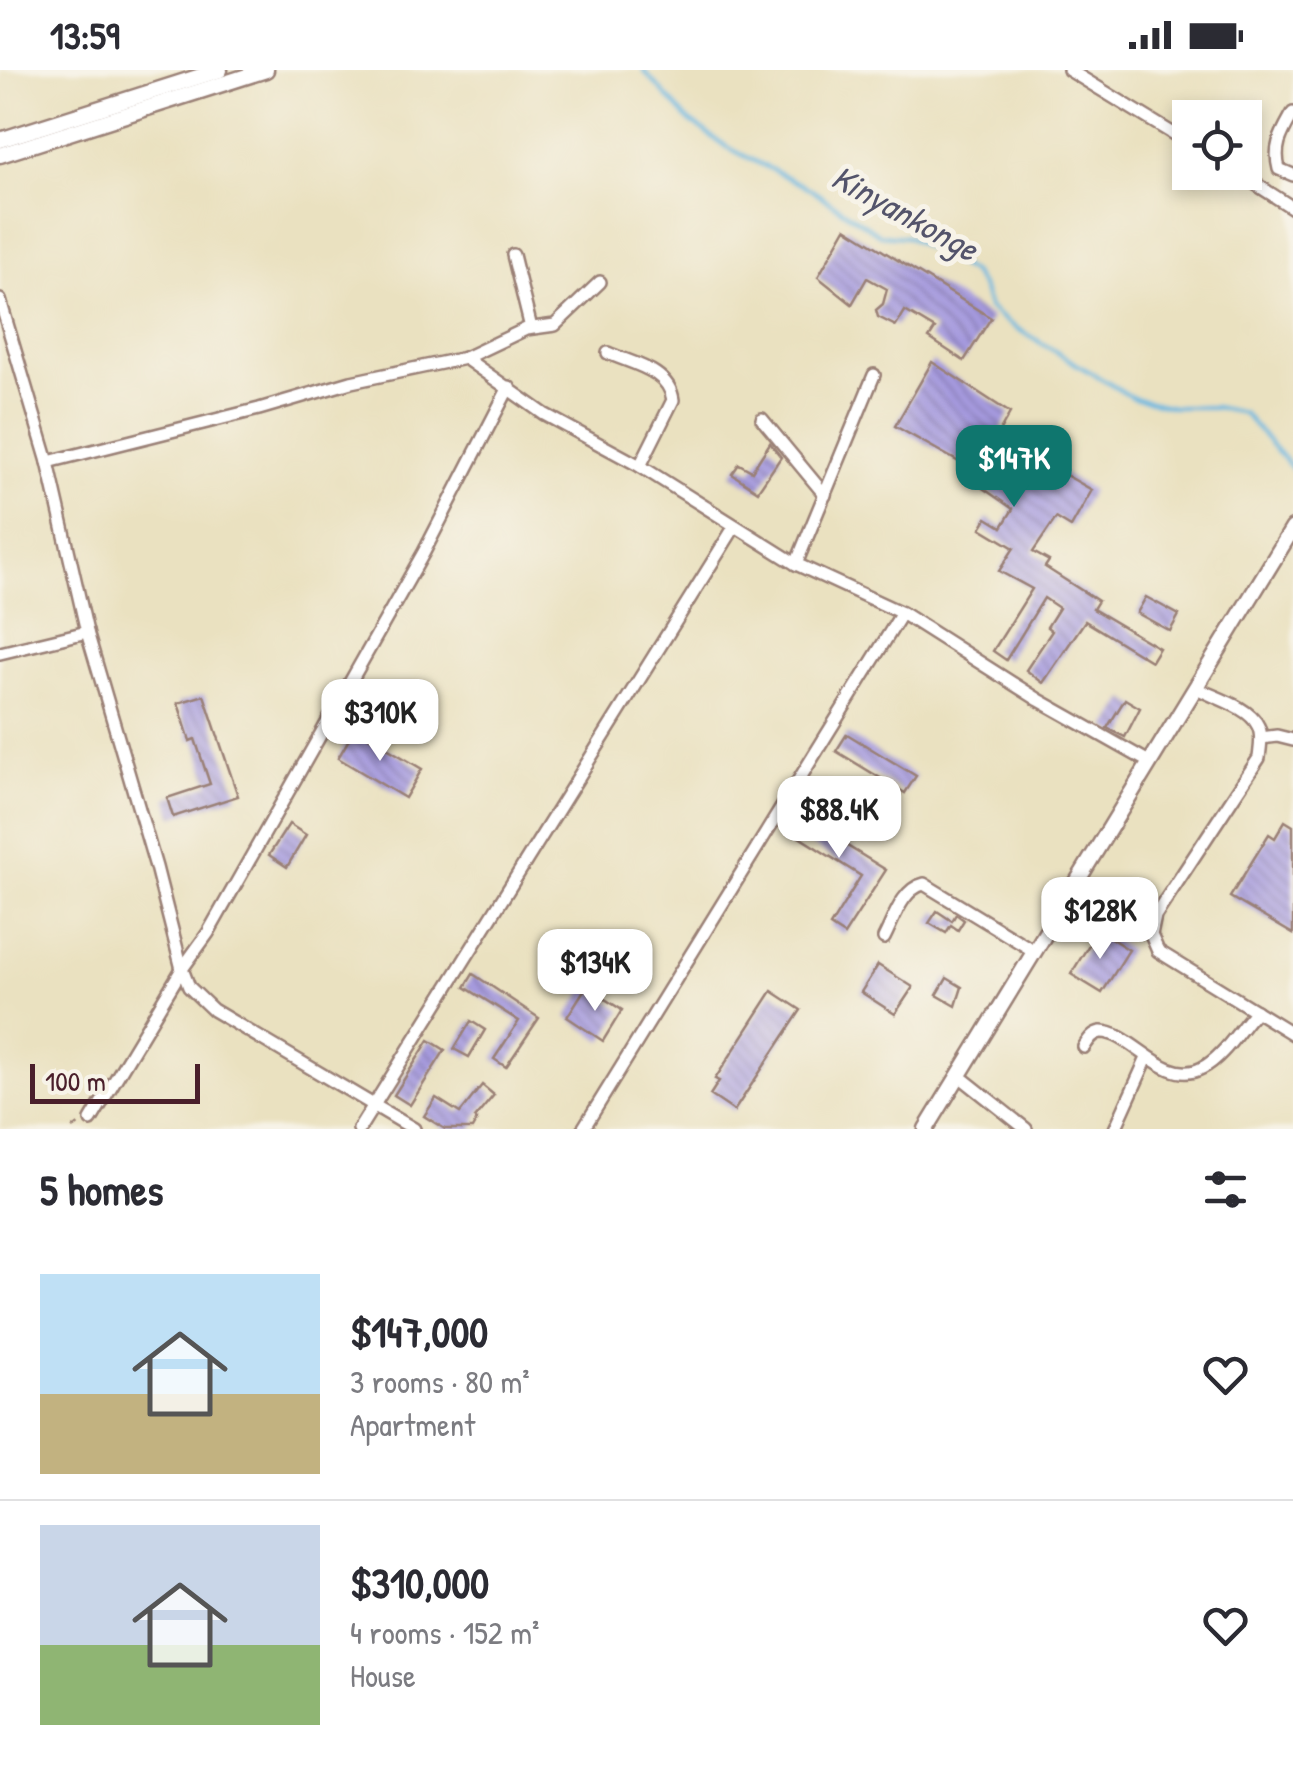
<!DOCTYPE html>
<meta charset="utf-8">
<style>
:root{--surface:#fff;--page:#f7f7f7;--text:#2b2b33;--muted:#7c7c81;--line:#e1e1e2;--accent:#0f766e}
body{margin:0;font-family:"Patrick Hand",sans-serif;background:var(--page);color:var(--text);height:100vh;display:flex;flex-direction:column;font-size:38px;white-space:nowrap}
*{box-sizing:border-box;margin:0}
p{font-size:32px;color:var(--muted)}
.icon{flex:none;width:55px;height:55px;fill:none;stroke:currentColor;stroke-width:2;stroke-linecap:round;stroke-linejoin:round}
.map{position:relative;height:1059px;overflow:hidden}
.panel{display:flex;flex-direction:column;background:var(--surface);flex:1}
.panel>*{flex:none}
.buttons{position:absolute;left:1172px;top:30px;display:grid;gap:20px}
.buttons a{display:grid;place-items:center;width:90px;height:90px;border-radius:0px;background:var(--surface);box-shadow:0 5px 15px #0003;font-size:50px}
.scale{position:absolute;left:30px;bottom:25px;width:170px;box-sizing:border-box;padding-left:10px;border:5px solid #4a1f2b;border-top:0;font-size:28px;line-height:35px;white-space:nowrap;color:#4a1f2b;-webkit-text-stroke:8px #f7f3e8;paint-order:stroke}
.price{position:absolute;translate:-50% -85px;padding:0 22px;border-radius:20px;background:#fff;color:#222;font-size:32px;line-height:65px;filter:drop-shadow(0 2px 5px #0008)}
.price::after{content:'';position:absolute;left:50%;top:60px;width:30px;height:22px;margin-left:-15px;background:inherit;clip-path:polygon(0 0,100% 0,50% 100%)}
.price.on{background:var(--accent);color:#fff}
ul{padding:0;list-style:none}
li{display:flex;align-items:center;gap:30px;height:250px;padding:0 40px}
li+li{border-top:2px solid var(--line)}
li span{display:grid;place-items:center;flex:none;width:280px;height:200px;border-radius:0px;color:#555}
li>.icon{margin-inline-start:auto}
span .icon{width:120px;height:120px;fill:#fffc;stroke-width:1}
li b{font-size:42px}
h2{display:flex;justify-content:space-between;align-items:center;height:120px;padding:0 40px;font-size:42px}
.status{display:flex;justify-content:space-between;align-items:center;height:70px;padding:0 50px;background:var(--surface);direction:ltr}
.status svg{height:28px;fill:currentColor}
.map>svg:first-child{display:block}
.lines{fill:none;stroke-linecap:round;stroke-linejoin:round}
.stream{stroke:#66b7e1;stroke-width:4}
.building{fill:url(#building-back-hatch)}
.minor-casing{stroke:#9a8076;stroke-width:16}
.major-casing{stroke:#9a8076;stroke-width:19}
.path{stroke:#9a8076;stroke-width:2.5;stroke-dasharray:8 8;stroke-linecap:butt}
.minor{stroke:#fff;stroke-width:11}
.major{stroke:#fff;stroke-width:14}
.labels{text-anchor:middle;stroke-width:10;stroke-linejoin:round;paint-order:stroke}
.water-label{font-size:35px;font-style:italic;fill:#54546b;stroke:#f7f3e8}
</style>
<div class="status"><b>13:59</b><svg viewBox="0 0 49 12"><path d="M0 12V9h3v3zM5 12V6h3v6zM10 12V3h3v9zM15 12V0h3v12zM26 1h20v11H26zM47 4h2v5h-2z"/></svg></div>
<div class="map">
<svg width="1293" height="1059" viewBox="0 0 1293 1059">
<defs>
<pattern id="building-back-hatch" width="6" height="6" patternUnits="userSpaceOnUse" patternTransform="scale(2.5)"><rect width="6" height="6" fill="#a59ade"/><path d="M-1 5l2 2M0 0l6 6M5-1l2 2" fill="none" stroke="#887db4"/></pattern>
</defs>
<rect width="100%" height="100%" fill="#f7f3e8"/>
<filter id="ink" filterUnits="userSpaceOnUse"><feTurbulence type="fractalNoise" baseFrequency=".01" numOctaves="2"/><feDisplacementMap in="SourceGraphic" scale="20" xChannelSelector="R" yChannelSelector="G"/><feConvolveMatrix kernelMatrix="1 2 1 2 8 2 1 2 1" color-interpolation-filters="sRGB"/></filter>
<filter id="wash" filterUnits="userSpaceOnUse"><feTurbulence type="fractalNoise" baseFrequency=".0048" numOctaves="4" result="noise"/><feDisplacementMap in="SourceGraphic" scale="40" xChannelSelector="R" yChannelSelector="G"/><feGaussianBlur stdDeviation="2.25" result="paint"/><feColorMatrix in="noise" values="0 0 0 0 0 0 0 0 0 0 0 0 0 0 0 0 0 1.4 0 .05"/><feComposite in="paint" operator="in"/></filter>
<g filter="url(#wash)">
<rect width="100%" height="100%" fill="#eae1c0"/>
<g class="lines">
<path class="stream" d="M643 0 688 50 727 77 810 119 880 165 908 167 972 203 982 218 989 238 1008 253 1133 328 1173 337H1215L1243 343 1293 399"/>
</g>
<g id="blocks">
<g class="building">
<path d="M846 158 991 248 964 291 929 268 935 259 905 241 896 256 878 247 876 240 883 234 887 219 867 208 852 234 818 207Z"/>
<path d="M932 292 1010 343 997 366 1092 420 1071 457 1056 448 1033 482 1049 491 1045 497 1098 531 1093 539 1159 578 1151 591 1085 551 1043 613 1026 600 1052 561 1047 557 1059 538 1044 528 1006 590 993 581 1032 519 999 501 1014 478 981 458 987 448 1002 457 1013 439 977 414 982 405 895 356Z"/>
<path d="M770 373 781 387 758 421 732 404 739 394 752 401Z"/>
<path d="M1146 527 1179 545 1170 561 1137 543Z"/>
<path d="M204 625 238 726 173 747 167 728 210 714 195 669 190 671 178 633Z"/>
<path d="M1125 629 1140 638 1125 667 1107 658Z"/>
<path d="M355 659 422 699 405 728 338 688Z"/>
<path d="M847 664 916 706 905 723 836 681Z"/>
<path d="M804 733 843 757 836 769 886 800 844 865 830 856 861 806 788 760Z"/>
<path d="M1285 751 1293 756V864L1230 827 1269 764 1275 768Z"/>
<path d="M289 754 306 765 287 797 269 785Z"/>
<path d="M937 841 952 851 956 844 964 850 958 860 951 855 946 863 929 853Z"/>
<path d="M1098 860 1129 880 1102 923 1071 904Z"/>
<path d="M878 895 913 917 895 944 861 922Z"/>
<path d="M473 904 539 948 506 997 494 989 519 951 465 917Z"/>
<path d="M947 908 962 917 956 936 937 925Z"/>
<path d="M586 917 622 940 603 971 567 947Z"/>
<path d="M772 921 801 940 734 1041 710 1025 719 1011 715 1009Z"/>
<path d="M471 951 485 960 469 987 454 979Z"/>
<path d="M429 970 445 980 410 1035 394 1025Z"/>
<path d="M482 1015 494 1025 475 1048 477 1050 472 1059H445L424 1046 436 1028 460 1043Z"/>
</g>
</g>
</g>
<g filter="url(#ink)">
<use href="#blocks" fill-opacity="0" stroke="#9a8076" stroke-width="2.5"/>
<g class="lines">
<defs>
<g id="minor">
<path d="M1069 0 1190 74"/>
<path d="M1293 43C1282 63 1273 76 1279 99L1293 105"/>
<path d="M1237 102 1293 138"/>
<path d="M513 185 531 258"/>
<path d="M0 230 48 392 87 562 156 797 182 899 189 917 213 940 414 1059"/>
<path d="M608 283C633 294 669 300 673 330L640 396"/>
<path d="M465 288 526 259 555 255 600 212"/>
<path d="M762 349 825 425"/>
<path d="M48 392 259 339 351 312 465 288 544 344 640 396 796 494 902 543 1039 630 1149 692"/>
<path d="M796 494 874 305"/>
<path d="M0 583 87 562"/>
<path d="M1196 618C1213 627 1250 637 1258 656 1263 665 1260 678 1259 688L1155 846 1151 865 1158 881 1293 964"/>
<path d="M1261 668 1277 666 1293 670"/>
<path d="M884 868C894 849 902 819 924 814L1034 881"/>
<path d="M1084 977C1088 971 1092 963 1101 962 1131 961 1165 1018 1202 998 1223 988 1240 958 1256 941"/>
<path d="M958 1005 1026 1059"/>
<path d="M91 1050 182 899 208 863 424 482 509 317"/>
<path d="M359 1059 735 456"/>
<path d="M583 1059 902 543"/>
<path d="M1115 1059 1147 988"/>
</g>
<g id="major">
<path d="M0 70 220 0"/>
<path d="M0 85 266 0"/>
<path d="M926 1059 1293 458"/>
</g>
</defs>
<use href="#minor" class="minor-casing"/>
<use href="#major" class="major-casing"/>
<path class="path" d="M72 1059 80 1053"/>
<use href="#minor" class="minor"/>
<use href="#major" class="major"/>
</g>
</g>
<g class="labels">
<g class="water-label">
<text transform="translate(905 143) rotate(29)" y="12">Kinyankonge</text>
</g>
</g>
</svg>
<div class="buttons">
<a><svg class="icon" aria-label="locate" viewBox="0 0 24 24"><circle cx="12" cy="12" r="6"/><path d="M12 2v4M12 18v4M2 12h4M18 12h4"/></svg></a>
</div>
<div class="scale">100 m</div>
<b class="price on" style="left:1014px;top:440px">$147K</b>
<b class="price" style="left:380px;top:694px">$310K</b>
<b class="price" style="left:839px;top:791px">$88.4K</b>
<b class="price" style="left:1100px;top:892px">$128K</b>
<b class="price" style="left:595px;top:944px">$134K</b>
</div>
<section class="panel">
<h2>5 homes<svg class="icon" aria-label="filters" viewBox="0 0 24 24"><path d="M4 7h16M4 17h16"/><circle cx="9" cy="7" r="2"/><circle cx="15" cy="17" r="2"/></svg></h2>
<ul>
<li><span style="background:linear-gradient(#bfe0f5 60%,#c2b280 0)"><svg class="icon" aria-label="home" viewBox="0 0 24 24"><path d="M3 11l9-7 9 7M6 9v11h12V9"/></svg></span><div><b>$147,000</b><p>3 rooms · 80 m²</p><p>Apartment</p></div><svg class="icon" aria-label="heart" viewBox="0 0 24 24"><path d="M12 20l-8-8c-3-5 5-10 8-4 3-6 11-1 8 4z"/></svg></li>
<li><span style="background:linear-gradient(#c9d6e8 60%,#8fb573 0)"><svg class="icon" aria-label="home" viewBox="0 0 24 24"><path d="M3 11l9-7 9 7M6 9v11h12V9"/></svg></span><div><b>$310,000</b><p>4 rooms · 152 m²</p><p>House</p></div><svg class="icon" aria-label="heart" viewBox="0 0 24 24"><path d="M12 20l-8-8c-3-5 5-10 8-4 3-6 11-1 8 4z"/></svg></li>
</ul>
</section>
